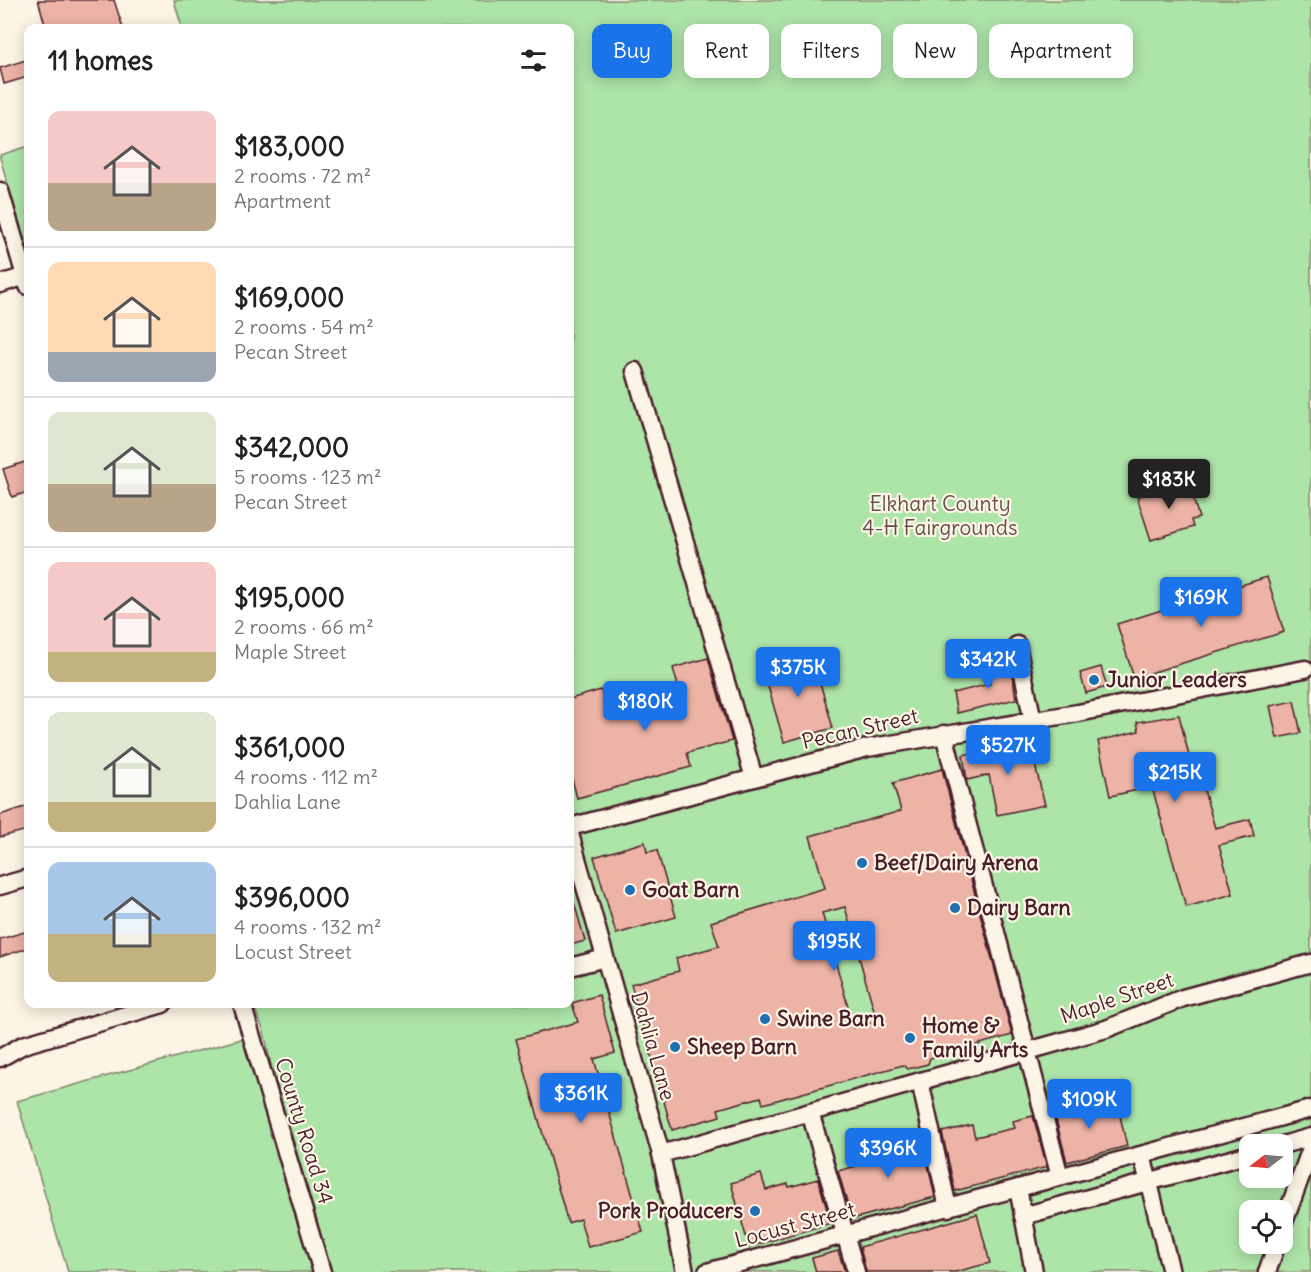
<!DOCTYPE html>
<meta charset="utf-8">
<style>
:root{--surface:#fff;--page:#f2f2f2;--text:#222;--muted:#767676;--line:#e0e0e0;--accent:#1a73e8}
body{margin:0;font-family:Delius,sans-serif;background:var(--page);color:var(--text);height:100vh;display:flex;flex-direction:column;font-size:22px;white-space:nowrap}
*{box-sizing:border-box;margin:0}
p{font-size:20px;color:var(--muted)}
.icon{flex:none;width:33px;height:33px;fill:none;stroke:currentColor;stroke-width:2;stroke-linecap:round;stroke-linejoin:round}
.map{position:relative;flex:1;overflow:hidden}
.details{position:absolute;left:24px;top:24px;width:550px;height:984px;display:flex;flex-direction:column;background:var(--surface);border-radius:12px;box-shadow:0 3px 15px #0003}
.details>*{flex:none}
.top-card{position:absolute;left:592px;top:24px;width:570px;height:54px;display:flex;gap:12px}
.needle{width:39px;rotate:254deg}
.tools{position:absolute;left:1239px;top:1134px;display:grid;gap:12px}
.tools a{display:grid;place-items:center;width:54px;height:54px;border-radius:12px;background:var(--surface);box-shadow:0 3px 15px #0003;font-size:30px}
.price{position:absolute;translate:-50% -51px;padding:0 14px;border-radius:6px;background:var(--accent);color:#fff;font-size:20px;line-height:39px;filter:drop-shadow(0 2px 3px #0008)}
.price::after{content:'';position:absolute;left:50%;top:36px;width:18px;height:14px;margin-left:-9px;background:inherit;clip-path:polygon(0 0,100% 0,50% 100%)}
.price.selected{background:#222;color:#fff}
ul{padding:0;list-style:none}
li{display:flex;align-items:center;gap:18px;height:150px;padding:0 24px}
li+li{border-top:2px solid var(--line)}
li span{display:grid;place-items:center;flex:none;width:168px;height:120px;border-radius:12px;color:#555}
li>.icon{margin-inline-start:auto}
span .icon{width:72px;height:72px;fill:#fffc;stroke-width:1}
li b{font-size:26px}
h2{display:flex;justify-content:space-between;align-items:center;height:72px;padding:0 24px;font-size:26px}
.pill{padding:0 21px;border-radius:12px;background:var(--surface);box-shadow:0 3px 15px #0003;font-size:21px;line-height:54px}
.pill.selected{background:var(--accent);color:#fff}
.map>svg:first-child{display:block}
.green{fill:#ade4a8;stroke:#7c826a;stroke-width:1.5;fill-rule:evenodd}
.building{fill:#edb3a6;stroke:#4a1f2b;stroke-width:1.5;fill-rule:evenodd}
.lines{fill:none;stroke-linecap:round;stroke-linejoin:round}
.minor-casing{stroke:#4a1f2b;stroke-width:21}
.minor{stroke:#fcf5e5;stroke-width:16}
.poi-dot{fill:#1f6fb2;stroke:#fcf5e5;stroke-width:2}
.labels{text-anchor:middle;stroke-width:4.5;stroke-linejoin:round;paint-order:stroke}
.park-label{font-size:21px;fill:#63504a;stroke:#fcf5e5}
.poi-label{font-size:21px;font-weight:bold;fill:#4a1f2b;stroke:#fcf5e5;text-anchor:start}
.street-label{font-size:21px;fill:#4a1f2b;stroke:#fcf5e5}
</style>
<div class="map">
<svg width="1311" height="1272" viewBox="0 0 1311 1272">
<rect width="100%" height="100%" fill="#fcf5e5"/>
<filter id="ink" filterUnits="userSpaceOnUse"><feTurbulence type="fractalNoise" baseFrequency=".0167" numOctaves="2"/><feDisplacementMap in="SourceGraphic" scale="12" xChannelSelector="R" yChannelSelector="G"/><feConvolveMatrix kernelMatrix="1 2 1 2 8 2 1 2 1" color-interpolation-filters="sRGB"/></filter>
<g filter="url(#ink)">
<g class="green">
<path d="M174 0H1311V1272H332L271 1065 264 1032 253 1004H570V28H182ZM1250 1144H1282V1178H1250ZM1250 1210H1282V1244H1250Z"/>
<path d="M28 146V251L0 158V155Z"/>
<path d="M245 1038 246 1049 314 1272H68L17 1101Z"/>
</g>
<g class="building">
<path d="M38 0H114L123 28H46Z"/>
<path d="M26 60 28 77 4 84 0 68Z"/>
<path d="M25 462 28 473V492L12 497 3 469Z"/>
<path d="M1188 481 1199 518 1191 520 1193 527 1151 540 1137 497Z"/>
<path d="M1267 577 1284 632 1134 678 1117 624Z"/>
<path d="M812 655 833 728 784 742 763 669Z"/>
<path d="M708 658 732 741 687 753 691 767 577 798 570 771V699L601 690 606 707 678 686 673 668Z"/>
<path d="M1007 660 1010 674 1012 673 1016 699 957 713 953 693 990 684 986 665Z"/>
<path d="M1101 667 1107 687 1086 693 1080 673Z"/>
<path d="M1294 701 1301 733 1277 738 1270 706Z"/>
<path d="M1179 715 1190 760 1195 759 1215 828 1250 819 1254 836 1219 845 1233 894 1186 907 1152 787 1110 796 1098 741 1139 731 1137 722Z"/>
<path d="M1029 740 1045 805 997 815 989 775 967 780 963 755Z"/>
<path d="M942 769 1012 1035 930 1058 928 1064 908 1069 903 1065 763 1104 761 1097 718 1109 720 1116 672 1130 631 984 679 971 676 958 719 946 711 922 825 888 810 836 901 811 893 783ZM845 907 877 1021 854 1028 822 913Z"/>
<path d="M28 806V830L0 837V815Z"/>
<path d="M645 842 647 852 657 850 676 917 616 934 594 857Z"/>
<path d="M574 902 585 941 570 945V903Z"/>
<path d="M28 931V948L0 957V939Z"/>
<path d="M599 995 615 1053 594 1059 643 1232 588 1247 580 1219 568 1223 516 1039 578 1022 572 1003Z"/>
<path d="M1073 1103 1075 1109 1097 1103 1099 1108 1117 1103 1127 1146 1067 1162 1053 1108Z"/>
<path d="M1033 1116 1047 1167 955 1191 942 1132 972 1125 975 1137 1015 1128 1013 1121Z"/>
<path d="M922 1137 935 1197 852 1219 838 1171 867 1163 864 1152Z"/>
<path d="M761 1174 766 1190 788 1184 789 1187 818 1179 831 1223 749 1247 731 1183Z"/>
<path d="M977 1214 990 1263 955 1272H866L860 1247Z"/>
<path d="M838 1251 845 1272H816L812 1258Z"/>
</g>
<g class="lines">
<defs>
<g id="minor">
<path d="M0 191 28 286"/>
<path d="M0 284 26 276"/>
<path d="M635 371 754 778"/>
<path d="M1017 645 1033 721"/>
<path d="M944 734 1060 1177"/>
<path d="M570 827 867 748 1078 713 1305 669"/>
<path d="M570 834 661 1154 685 1272"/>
<path d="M0 886 28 878"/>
<path d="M570 967 605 958"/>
<path d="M242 1004 322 1272"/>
<path d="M0 1058 23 1045 163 1004"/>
<path d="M920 1081 948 1208"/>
<path d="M810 1112 856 1272"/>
<path d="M1282 1145 1311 1137"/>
<path d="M661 1154 1106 1029 1183 998 1311 963"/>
<path d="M1142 1155 1171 1272"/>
<path d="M1018 1188 1034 1272"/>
<path d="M1023 1216 1250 1154"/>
<path d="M1282 1228 1311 1148"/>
<path d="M707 1272 1311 1109"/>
<path d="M1267 1272 1277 1244"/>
</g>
</defs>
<use href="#minor" class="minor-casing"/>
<use href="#minor" class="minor"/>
</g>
</g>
<g class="poi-dot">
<circle cx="1094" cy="680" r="6"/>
<circle cx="862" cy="863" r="6"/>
<circle cx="630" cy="890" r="6"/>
<circle cx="955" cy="908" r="6"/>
<circle cx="765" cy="1019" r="6"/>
<circle cx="910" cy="1038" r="6"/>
<circle cx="675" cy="1047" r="6"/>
<circle cx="755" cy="1211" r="6"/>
</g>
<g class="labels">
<g class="park-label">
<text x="940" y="511">Elkhart County<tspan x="940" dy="24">4-H Fairgrounds</tspan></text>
</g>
<g class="poi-label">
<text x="1106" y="687">Junior Leaders</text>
<text x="874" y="870">Beef/Dairy Arena</text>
<text x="642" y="897">Goat Barn</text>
<text x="967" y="915">Dairy Barn</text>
<text x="777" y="1026">Swine Barn</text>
<text x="922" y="1033">Home &amp;<tspan x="922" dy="24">Family Arts</tspan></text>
<text x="687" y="1054">Sheep Barn</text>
<text x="743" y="1218" text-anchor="end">Pork Producers</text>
</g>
<g class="street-label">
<text transform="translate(860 729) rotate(-13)" y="7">Pecan Street</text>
<text transform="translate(1117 998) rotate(-19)" y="7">Maple Street</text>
<text transform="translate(653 1046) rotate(74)" y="7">Dahlia Lane</text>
<text transform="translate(304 1131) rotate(73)" y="7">County Road 34</text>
<text transform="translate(795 1225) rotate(-15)" y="7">Locust Street</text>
</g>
</g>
</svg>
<div class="tools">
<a><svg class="needle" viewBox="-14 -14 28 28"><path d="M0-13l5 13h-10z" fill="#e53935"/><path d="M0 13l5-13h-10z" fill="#767676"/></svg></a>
<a><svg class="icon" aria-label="locate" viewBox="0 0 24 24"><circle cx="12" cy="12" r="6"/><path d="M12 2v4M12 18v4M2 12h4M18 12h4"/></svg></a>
</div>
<b class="price selected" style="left:1169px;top:510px">$183K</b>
<b class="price" style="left:1201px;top:628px">$169K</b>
<b class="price" style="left:988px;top:690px">$342K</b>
<b class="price" style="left:798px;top:698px">$375K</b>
<b class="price" style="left:645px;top:732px">$180K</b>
<b class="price" style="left:1008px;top:776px">$527K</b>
<b class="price" style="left:1175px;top:803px">$215K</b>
<b class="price" style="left:834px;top:972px">$195K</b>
<b class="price" style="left:581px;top:1124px">$361K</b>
<b class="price" style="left:1089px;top:1130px">$109K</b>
<b class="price" style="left:888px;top:1179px">$396K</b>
<div class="top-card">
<a class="pill selected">Buy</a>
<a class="pill">Rent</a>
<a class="pill">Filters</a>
<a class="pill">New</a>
<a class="pill">Apartment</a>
</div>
<section class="details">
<h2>11 homes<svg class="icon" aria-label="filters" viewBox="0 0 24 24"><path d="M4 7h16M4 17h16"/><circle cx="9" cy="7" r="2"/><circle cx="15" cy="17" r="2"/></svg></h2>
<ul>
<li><span style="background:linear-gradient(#f6c9c9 60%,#b9a48a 0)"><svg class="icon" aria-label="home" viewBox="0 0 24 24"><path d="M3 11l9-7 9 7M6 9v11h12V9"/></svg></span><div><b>$183,000</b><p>2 rooms · 72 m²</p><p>Apartment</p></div></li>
<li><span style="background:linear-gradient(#ffd9b3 75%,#9aa5b1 0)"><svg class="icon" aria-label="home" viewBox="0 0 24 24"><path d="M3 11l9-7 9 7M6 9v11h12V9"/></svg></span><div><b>$169,000</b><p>2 rooms · 54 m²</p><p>Pecan Street</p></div></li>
<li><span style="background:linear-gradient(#dfe7d0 60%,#b9a48a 0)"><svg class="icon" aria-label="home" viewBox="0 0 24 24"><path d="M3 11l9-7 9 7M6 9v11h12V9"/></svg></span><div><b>$342,000</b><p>5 rooms · 123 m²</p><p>Pecan Street</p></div></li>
<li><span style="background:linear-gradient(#f6c9c9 75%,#c2b280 0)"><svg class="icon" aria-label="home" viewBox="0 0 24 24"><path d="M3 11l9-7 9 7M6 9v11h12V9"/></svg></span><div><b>$195,000</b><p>2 rooms · 66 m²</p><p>Maple Street</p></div></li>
<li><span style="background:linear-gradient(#dfe7d0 75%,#c2b280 0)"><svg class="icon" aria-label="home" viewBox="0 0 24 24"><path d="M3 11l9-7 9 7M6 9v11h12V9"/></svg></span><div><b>$361,000</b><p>4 rooms · 112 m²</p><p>Dahlia Lane</p></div></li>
<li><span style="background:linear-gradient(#a9c7e8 60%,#c2b280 0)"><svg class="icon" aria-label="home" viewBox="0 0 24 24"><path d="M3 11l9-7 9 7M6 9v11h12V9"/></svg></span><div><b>$396,000</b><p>4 rooms · 132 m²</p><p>Locust Street</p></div></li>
</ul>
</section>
</div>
